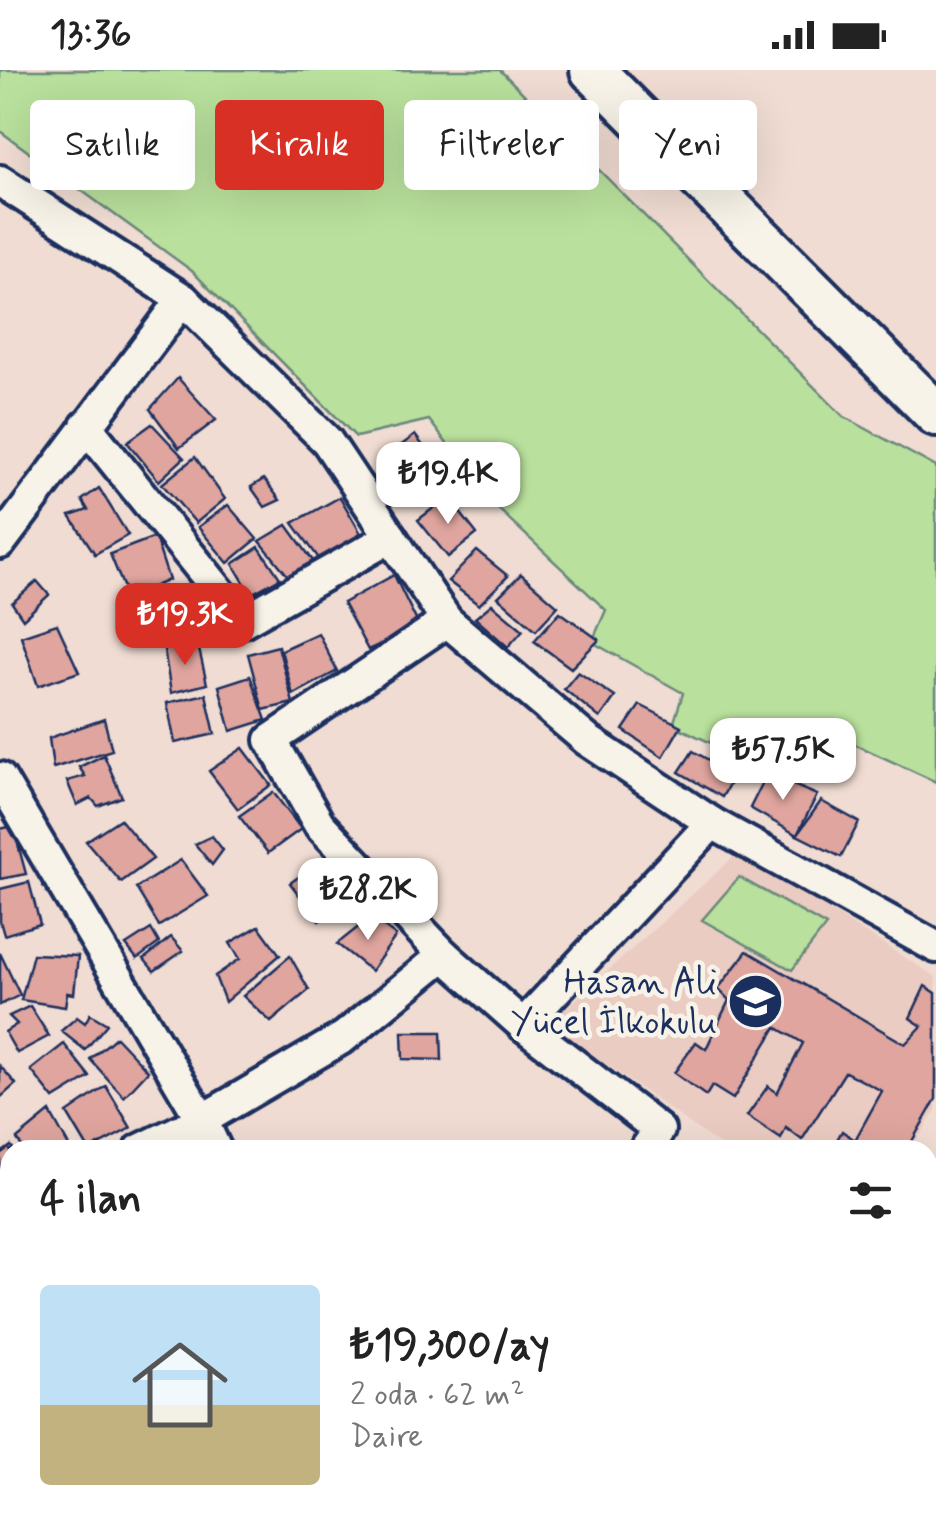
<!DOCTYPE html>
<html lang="tr">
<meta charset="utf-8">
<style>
:root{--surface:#fff;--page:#f6f6f6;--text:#222;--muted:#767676;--accent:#d93025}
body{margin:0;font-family:Mynerve,sans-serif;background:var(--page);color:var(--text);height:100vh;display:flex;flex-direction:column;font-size:38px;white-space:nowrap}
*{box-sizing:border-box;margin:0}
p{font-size:32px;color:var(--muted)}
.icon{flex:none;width:55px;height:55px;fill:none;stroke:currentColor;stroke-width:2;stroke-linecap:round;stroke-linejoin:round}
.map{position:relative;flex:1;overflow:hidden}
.details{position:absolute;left:0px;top:1070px;width:938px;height:390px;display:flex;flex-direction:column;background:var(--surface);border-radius:30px 30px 0 0;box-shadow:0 10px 40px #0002}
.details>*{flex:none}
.guide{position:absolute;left:30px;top:30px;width:878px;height:90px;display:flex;gap:20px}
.price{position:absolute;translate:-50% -85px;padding:0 22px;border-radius:20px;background:#fff;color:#222;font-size:32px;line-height:65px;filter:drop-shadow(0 2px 5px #0008)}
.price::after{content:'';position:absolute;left:50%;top:60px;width:30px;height:22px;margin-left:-15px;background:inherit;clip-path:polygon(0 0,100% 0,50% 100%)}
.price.active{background:var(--accent);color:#fff}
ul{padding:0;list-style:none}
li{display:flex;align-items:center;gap:30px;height:250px;padding:0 40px}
li span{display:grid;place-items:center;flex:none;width:280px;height:200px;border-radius:10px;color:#555}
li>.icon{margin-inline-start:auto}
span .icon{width:120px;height:120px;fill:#fffc;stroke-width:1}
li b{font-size:42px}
h2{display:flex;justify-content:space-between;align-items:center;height:120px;padding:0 40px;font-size:42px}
.chip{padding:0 35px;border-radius:10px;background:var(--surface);box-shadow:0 10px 40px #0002;font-size:35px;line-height:90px}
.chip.active{background:var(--accent);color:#fff}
.status{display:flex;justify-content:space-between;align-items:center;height:70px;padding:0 50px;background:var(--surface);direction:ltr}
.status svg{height:28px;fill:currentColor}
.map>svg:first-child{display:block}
.built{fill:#ebccc2}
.green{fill:#b9e09c;stroke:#6a887d;stroke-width:2.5}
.building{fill:#dfa59e;stroke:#1b2f5e;stroke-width:2.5}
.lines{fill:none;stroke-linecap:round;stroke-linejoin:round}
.minor-casing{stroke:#1b2f5e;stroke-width:38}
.secondary-casing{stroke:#1b2f5e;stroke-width:50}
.minor{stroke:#f7f3e8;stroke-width:30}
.secondary{stroke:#f7f3e8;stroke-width:42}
.labels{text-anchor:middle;stroke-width:9;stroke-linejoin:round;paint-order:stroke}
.poi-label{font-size:35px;fill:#1b2f5e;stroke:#f7f3e8;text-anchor:end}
</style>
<div class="status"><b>13:36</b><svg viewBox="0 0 49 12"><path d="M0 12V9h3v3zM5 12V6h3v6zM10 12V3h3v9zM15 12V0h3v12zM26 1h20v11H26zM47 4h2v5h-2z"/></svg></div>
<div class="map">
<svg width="936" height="1460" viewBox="0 0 936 1460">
<rect width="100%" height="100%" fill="#f0dcd2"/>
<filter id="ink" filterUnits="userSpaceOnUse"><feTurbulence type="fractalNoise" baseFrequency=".01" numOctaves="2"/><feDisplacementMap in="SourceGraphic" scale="20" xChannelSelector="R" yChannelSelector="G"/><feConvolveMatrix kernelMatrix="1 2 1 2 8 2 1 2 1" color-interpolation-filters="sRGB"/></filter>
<g filter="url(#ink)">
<path class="built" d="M738 783 936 907V1040L910 1080H727L549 954Z"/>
<g class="green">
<path d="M0 0H500L843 346 936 397V712L805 651 760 696 673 655 683 623 592 572 606 540 492 433 429 350 356 367 192 201 0 61Z"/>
<path d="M739 807 826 856 792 900 702 850Z"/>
</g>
<g class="building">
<path d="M178 308 216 350 179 378 150 339Z"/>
<path d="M152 354 184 388 159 411 127 372Z"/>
<path d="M415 365 441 400 408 422 383 389Z"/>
<path d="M195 387 225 429 196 453 162 414Z"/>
<path d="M264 409 280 430 265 437 251 417Z"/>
<path d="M99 418 128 465 95 484 70 446 88 440 82 430Z"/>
<path d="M340 427 364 469 320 490 293 453Z"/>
<path d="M448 427 477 464 448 487 418 450Z"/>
<path d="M228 435 257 469 228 493 198 457Z"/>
<path d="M287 455 316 495 293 512 260 471Z"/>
<path d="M155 467 169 510 128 528 110 484Z"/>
<path d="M259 477 280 508 251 524 233 494Z"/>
<path d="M477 481 508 506 479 535 448 511Z"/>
<path d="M521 504 558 536 536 560 498 527Z"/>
<path d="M394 505 419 556 368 580 343 533Z"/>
<path d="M37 511 49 525 23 549 12 533Z"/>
<path d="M182 517 200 558 152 576 136 533Z"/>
<path d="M492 534 523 560 508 577 475 548Z"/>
<path d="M560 542 599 570 571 598 534 571Z"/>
<path d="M57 554 79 602 38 616 21 566Z"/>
<path d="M318 563 337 601 293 625 281 580Z"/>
<path d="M198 575 207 614 171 623 164 579Z"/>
<path d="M278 576 293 633 263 640 248 584Z"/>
<path d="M578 602 615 627 600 648 564 619Z"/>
<path d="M250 606 266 650 231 661 219 616Z"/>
<path d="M206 624 215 664 175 673 167 633Z"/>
<path d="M640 635 681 656 663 687 623 660Z"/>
<path d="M104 649 112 680 53 698 49 668Z"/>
<path d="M243 678 271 715 238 739 209 701Z"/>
<path d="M693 681 735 705 722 727 679 702Z"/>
<path d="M104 685 122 727 98 736 91 728 77 735 67 711 85 706 79 697Z"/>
<path d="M767 704 817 725 797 765 750 738Z"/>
<path d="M273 722 301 759 268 783 239 746Z"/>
<path d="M821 731 859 752 841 787 797 765Z"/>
<path d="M120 749 153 789 121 812 86 771Z"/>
<path d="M13 756 26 804 0 809V759Z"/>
<path d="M212 766 223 780 212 795 195 774Z"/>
<path d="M324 789 352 826 319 851 290 813Z"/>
<path d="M181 790 208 826 159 856 136 818Z"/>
<path d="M29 812 40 854 4 865 0 851V819Z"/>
<path d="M371 847 396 866 371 901 337 874Z"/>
<path d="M259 856 280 885 225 932 215 906 240 889 230 873Z"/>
<path d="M151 859 159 873 137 889 126 875Z"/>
<path d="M171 867 183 881 154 901 144 889Z"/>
<path d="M747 881 905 974 922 956 910 948 925 916 936 923V1029L907 1080H831L842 1061 855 1070 882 1021 845 1002 802 1070 786 1058 781 1069 747 1046 768 1016 777 1023 803 973 776 957 733 1029 712 1016 706 1026 674 1003 696 972 706 979 729 930 718 919Z"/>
<path d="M0 883 20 925 0 935Z"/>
<path d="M33 884 78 886 74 924 67 923 65 937 21 930Z"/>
<path d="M290 886 309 920 271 952 243 926Z"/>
<path d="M30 936 49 966 17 983 5 962 17 954 9 946Z"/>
<path d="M90 944 107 954 85 980 61 961 77 947 85 953Z"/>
<path d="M402 962H441L442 990 403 989Z"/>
<path d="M116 967 148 1001 124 1027 90 989Z"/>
<path d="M64 974 90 1007 54 1029 31 1000Z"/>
<path d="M0 996 16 1014 0 1028Z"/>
<path d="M106 1016 131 1058 89 1080 67 1043Z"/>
<path d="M50 1042 71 1080H24L17 1069Z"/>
<path d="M11 1076 14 1080H10V1133L3 1137 0 1133V1084Z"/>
<path d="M928 1096 936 1098V1143L928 1140Z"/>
<path d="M928 1180 936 1190V1230L928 1242Z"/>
<path d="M10 1208V1235L2 1210Z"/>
<path d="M10 1325V1359L0 1354Z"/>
<path d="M0 1375 10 1381V1440L0 1435Z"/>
<path d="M928 1380 936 1390V1417L928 1427Z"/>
<path d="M227 1450H295L280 1460H235Z"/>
<path d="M821 1450H844L853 1460H808Z"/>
<path d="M909 1450 912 1453 903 1460H869L858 1451Z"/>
</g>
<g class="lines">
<defs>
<g id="minor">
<path d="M0 111 183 229 327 371 447 551 587 670 712 753 936 877"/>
<path d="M86 356 243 551 391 467"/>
<path d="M0 473 183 229"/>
<path d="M447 551 271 670 319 754 444 885 523 955 659 1060 645 1080"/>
<path d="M0 708 202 1050 216 1080"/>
<path d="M523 955 712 753"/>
<path d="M140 1080 202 1050 344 967 444 885"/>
<path d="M0 1150 10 1145"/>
<path d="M1 1276 10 1282"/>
<path d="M928 1290 936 1282"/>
<path d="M928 1349 936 1360"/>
<path d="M195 1450 201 1460"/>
<path d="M393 1450 399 1460"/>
<path d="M304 1460 323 1450"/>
<path d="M759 1460 769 1450"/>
</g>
<path id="secondary" d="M592 0 936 344"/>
</defs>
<use href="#minor" class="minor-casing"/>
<use href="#secondary" class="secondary-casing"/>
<use href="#minor" class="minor"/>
<use href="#secondary" class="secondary"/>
</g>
</g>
<defs>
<symbol id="school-disc" viewBox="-11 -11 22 22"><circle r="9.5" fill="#1b2f5e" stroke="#f7f3e8"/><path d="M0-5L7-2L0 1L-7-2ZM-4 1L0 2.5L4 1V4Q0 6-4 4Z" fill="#fff"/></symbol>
</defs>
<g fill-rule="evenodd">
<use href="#school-disc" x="724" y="900" width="63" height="63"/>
</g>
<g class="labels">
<g class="poi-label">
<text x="717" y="923">Hasan Ali<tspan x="717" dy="40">Yücel İlkokulu</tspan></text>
</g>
</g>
</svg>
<b class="price" style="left:448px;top:457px">₺19.4K</b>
<b class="price active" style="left:185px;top:598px">₺19.3K</b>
<b class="price" style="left:783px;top:733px">₺57.5K</b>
<b class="price" style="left:368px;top:873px">₺28.2K</b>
<div class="guide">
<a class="chip">Satılık</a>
<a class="chip active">Kiralık</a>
<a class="chip">Filtreler</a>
<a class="chip">Yeni</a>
</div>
<section class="details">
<h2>4 ilan<svg class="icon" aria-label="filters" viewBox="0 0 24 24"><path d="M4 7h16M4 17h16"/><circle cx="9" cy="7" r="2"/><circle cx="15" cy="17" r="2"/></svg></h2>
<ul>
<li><span style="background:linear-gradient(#bfe0f5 60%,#c2b280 0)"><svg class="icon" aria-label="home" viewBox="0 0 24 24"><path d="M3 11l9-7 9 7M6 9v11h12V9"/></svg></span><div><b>₺19,300/ay</b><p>2 oda · 62 m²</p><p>Daire</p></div></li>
</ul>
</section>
</div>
